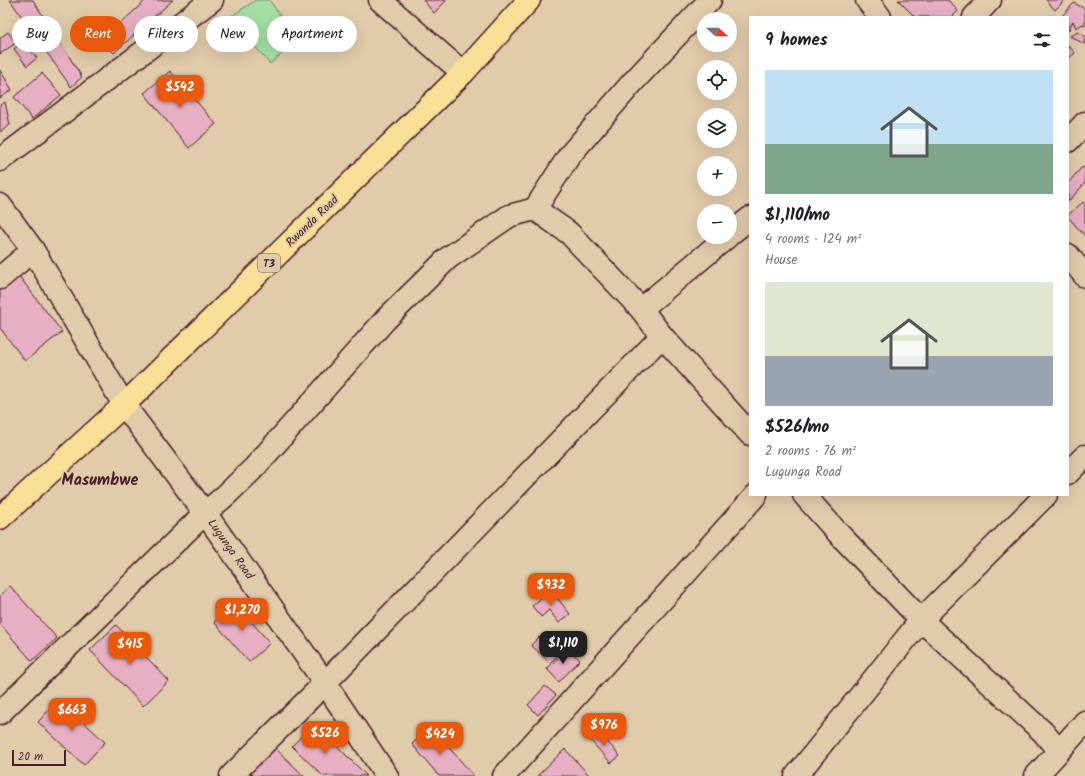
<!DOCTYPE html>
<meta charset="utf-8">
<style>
:root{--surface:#fff;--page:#f6f6f6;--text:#202124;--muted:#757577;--accent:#ea580c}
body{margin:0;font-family:Kalam,sans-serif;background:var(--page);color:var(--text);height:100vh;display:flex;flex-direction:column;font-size:15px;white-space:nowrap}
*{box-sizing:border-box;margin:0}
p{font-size:13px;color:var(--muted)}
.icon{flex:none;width:22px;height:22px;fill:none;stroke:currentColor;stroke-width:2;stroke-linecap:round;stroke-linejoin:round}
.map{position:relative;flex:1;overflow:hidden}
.drawer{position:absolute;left:749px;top:16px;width:320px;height:480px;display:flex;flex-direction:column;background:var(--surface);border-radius:0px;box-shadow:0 4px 16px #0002}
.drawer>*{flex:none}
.hud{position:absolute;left:12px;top:16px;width:380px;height:36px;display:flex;gap:8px}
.needle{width:26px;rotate:111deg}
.tools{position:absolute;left:697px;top:12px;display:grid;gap:8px}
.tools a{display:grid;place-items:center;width:40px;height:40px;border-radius:50%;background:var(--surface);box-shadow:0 4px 16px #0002;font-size:20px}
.scale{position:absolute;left:12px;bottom:10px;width:54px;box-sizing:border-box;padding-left:4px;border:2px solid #4a1f2b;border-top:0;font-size:11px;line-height:14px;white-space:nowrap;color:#4a1f2b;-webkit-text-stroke:3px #e0cbaa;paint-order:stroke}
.price{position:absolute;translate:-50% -34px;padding:0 9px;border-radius:8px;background:var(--accent);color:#fff;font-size:13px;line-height:26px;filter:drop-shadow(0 1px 2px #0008)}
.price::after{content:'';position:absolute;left:50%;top:24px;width:12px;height:9px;margin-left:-6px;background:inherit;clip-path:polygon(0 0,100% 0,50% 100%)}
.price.current{background:#222;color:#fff}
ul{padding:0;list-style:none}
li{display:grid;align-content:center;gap:8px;height:212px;padding:0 16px}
li span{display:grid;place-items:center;height:124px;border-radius:0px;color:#555}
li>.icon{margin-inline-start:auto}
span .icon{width:72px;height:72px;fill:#fffc;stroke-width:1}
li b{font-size:17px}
h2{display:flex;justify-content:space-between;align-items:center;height:48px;padding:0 16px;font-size:17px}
.tag{padding:0 14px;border-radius:18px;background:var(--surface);box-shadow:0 4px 16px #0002;font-size:14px;line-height:36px}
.tag.current{background:var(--accent);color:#fff}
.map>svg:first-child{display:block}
.green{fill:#a3dfa5;stroke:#767f68}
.building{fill:#e6afc3;stroke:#4a1f2b}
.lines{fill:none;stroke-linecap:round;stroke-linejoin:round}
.minor-casing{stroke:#4a1f2b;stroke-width:25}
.highway-casing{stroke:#4a1f2b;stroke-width:25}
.minor{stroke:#e0cbaa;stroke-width:22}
.highway{stroke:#fadf96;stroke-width:22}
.labels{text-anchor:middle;stroke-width:3.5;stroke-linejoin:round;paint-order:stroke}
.shield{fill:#e0cbaa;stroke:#775351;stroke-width:1}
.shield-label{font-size:11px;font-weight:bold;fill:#4a1f2b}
.street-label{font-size:12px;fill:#4a1f2b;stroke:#e0cbaa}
.district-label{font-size:16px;font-weight:bold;fill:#4a1f2b;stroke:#e0cbaa}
</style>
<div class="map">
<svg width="1085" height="776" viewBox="0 0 1085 776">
<rect width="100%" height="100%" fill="#e0cbaa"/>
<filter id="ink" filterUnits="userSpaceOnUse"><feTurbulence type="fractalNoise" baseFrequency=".025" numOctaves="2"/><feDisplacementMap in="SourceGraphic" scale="8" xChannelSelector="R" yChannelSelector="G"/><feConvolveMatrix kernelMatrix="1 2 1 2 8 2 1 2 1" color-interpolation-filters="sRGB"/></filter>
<g filter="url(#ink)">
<path class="green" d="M256 0H269L298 40 270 64 230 17Z"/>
<g class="building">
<path d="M10 0H33L82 77 71 87Z"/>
<path d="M146 0H173L114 53 101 41Z"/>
<path d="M423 0H447L434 13Z"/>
<path d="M898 0H948L958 11 952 17H915Z"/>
<path d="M1046 0H1065L1055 10Z"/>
<path d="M1074 3 1085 9V25L1083 24 1076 28 1073 21 1068 31V17H1061Z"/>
<path d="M8 32 16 43 0 54V38Z"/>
<path d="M1078 32 1085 36 1084 44 1070 36Z"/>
<path d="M23 41 37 58 27 66 14 49Z"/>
<path d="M1068 45 1075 53 1068 59Z"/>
<path d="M0 70 12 90 0 98Z"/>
<path d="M170 71 216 124 189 148 144 93Z"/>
<path d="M42 73 61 95 32 119 14 97Z"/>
<path d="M5 102 10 125 0 132V105Z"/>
<path d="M1082 167 1085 169V183L1068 202V183Z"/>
<path d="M1083 202 1085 204V236L1068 217V215Z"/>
<path d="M19 276 62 332 25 361 0 328V290Z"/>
<path d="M10 586 57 638 32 661 0 624V595Z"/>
<path d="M551 590 570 614 559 623 549 610 541 617 532 606Z"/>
<path d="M235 603 270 643 249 662 214 622Z"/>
<path d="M116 625 169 681 143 706 90 650Z"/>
<path d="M539 637 558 655 550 663 531 645Z"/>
<path d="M567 648 580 660 559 682 547 669Z"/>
<path d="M545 686 556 695 538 715 528 705Z"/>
<path d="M59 699 105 742 84 765 38 722Z"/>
<path d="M314 723 366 775V776H323L292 746Z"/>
<path d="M431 727 474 776H439L412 744Z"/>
<path d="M597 730 620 756 611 763 588 738Z"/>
<path d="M275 748 304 776H254L251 773Z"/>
<path d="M565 749 588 774 586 776H537Z"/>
</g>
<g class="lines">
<defs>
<g id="minor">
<path d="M380 0 463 73"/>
<path d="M867 0 880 17"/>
<path d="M974 17 990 0"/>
<path d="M1068 141 1085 123"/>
<path d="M0 160 212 0"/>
<path d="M0 205 33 250 124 405 205 513 325 683 387 776"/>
<path d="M535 209 569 156 633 82 710 0"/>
<path d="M730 234 750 218"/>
<path d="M1068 255 1085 276"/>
<path d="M0 278 33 250"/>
<path d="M641 309 727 237"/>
<path d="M1068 473 1085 456"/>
<path d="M804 495 838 533 921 620 1043 732 1059 751 1085 722"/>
<path d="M0 713 205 513 226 495 254 468 386 319 448 258 509 216 535 209 569 233 641 309 662 336 750 434"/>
<path d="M231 776 325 683 662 336"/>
<path d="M504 776 756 495"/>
<path d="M796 776 921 620 1046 495"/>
<path d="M1036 776 1059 751"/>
</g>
<path id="highway" d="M0 518 124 405 463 73 529 0"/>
</defs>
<use href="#minor" class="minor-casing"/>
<use href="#highway" class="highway-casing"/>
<use href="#minor" class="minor"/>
<use href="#highway" class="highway"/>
</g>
</g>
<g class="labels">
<rect class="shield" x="258" y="254" width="22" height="18" rx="3"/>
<g class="shield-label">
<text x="269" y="267">T3</text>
</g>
<g class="street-label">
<text transform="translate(312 221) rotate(-44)" y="4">Rwanda Road</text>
<text transform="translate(231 549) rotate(55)" y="4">Lugunga Road</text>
</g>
<g class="district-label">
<text x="100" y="485">Masumbwe</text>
</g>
</g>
</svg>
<div class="tools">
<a><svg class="needle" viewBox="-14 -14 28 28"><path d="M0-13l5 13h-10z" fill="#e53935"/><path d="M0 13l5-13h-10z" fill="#757577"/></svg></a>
<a><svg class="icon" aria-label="locate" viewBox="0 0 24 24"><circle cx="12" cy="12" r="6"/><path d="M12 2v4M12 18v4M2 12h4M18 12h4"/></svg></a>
<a><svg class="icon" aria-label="layers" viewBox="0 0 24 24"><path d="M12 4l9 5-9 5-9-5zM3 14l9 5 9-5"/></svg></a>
<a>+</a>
<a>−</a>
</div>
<div class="scale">20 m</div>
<b class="price" style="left:180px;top:109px">$542</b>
<b class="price" style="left:551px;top:607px">$932</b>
<b class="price" style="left:242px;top:632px">$1,270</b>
<b class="price current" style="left:563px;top:665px">$1,110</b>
<b class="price" style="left:130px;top:666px">$415</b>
<b class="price" style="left:72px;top:732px">$663</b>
<b class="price" style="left:604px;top:747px">$976</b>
<b class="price" style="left:325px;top:755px">$526</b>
<b class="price" style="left:440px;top:756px">$424</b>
<div class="hud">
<a class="tag">Buy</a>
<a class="tag current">Rent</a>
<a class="tag">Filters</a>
<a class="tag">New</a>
<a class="tag">Apartment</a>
</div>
<section class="drawer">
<h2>9 homes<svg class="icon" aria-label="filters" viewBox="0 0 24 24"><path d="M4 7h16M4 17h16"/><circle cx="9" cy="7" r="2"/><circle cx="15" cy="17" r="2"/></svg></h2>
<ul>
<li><span style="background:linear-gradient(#bfe0f5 60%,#7fa58c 0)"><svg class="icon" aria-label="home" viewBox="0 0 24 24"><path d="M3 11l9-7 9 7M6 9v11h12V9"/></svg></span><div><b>$1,110/mo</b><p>4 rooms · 124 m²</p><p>House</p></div></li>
<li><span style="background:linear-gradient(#dfe7d0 60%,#9aa5b1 0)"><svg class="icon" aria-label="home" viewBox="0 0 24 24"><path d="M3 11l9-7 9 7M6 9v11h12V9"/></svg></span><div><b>$526/mo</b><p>2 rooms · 76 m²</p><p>Lugunga Road</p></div></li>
</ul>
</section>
</div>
